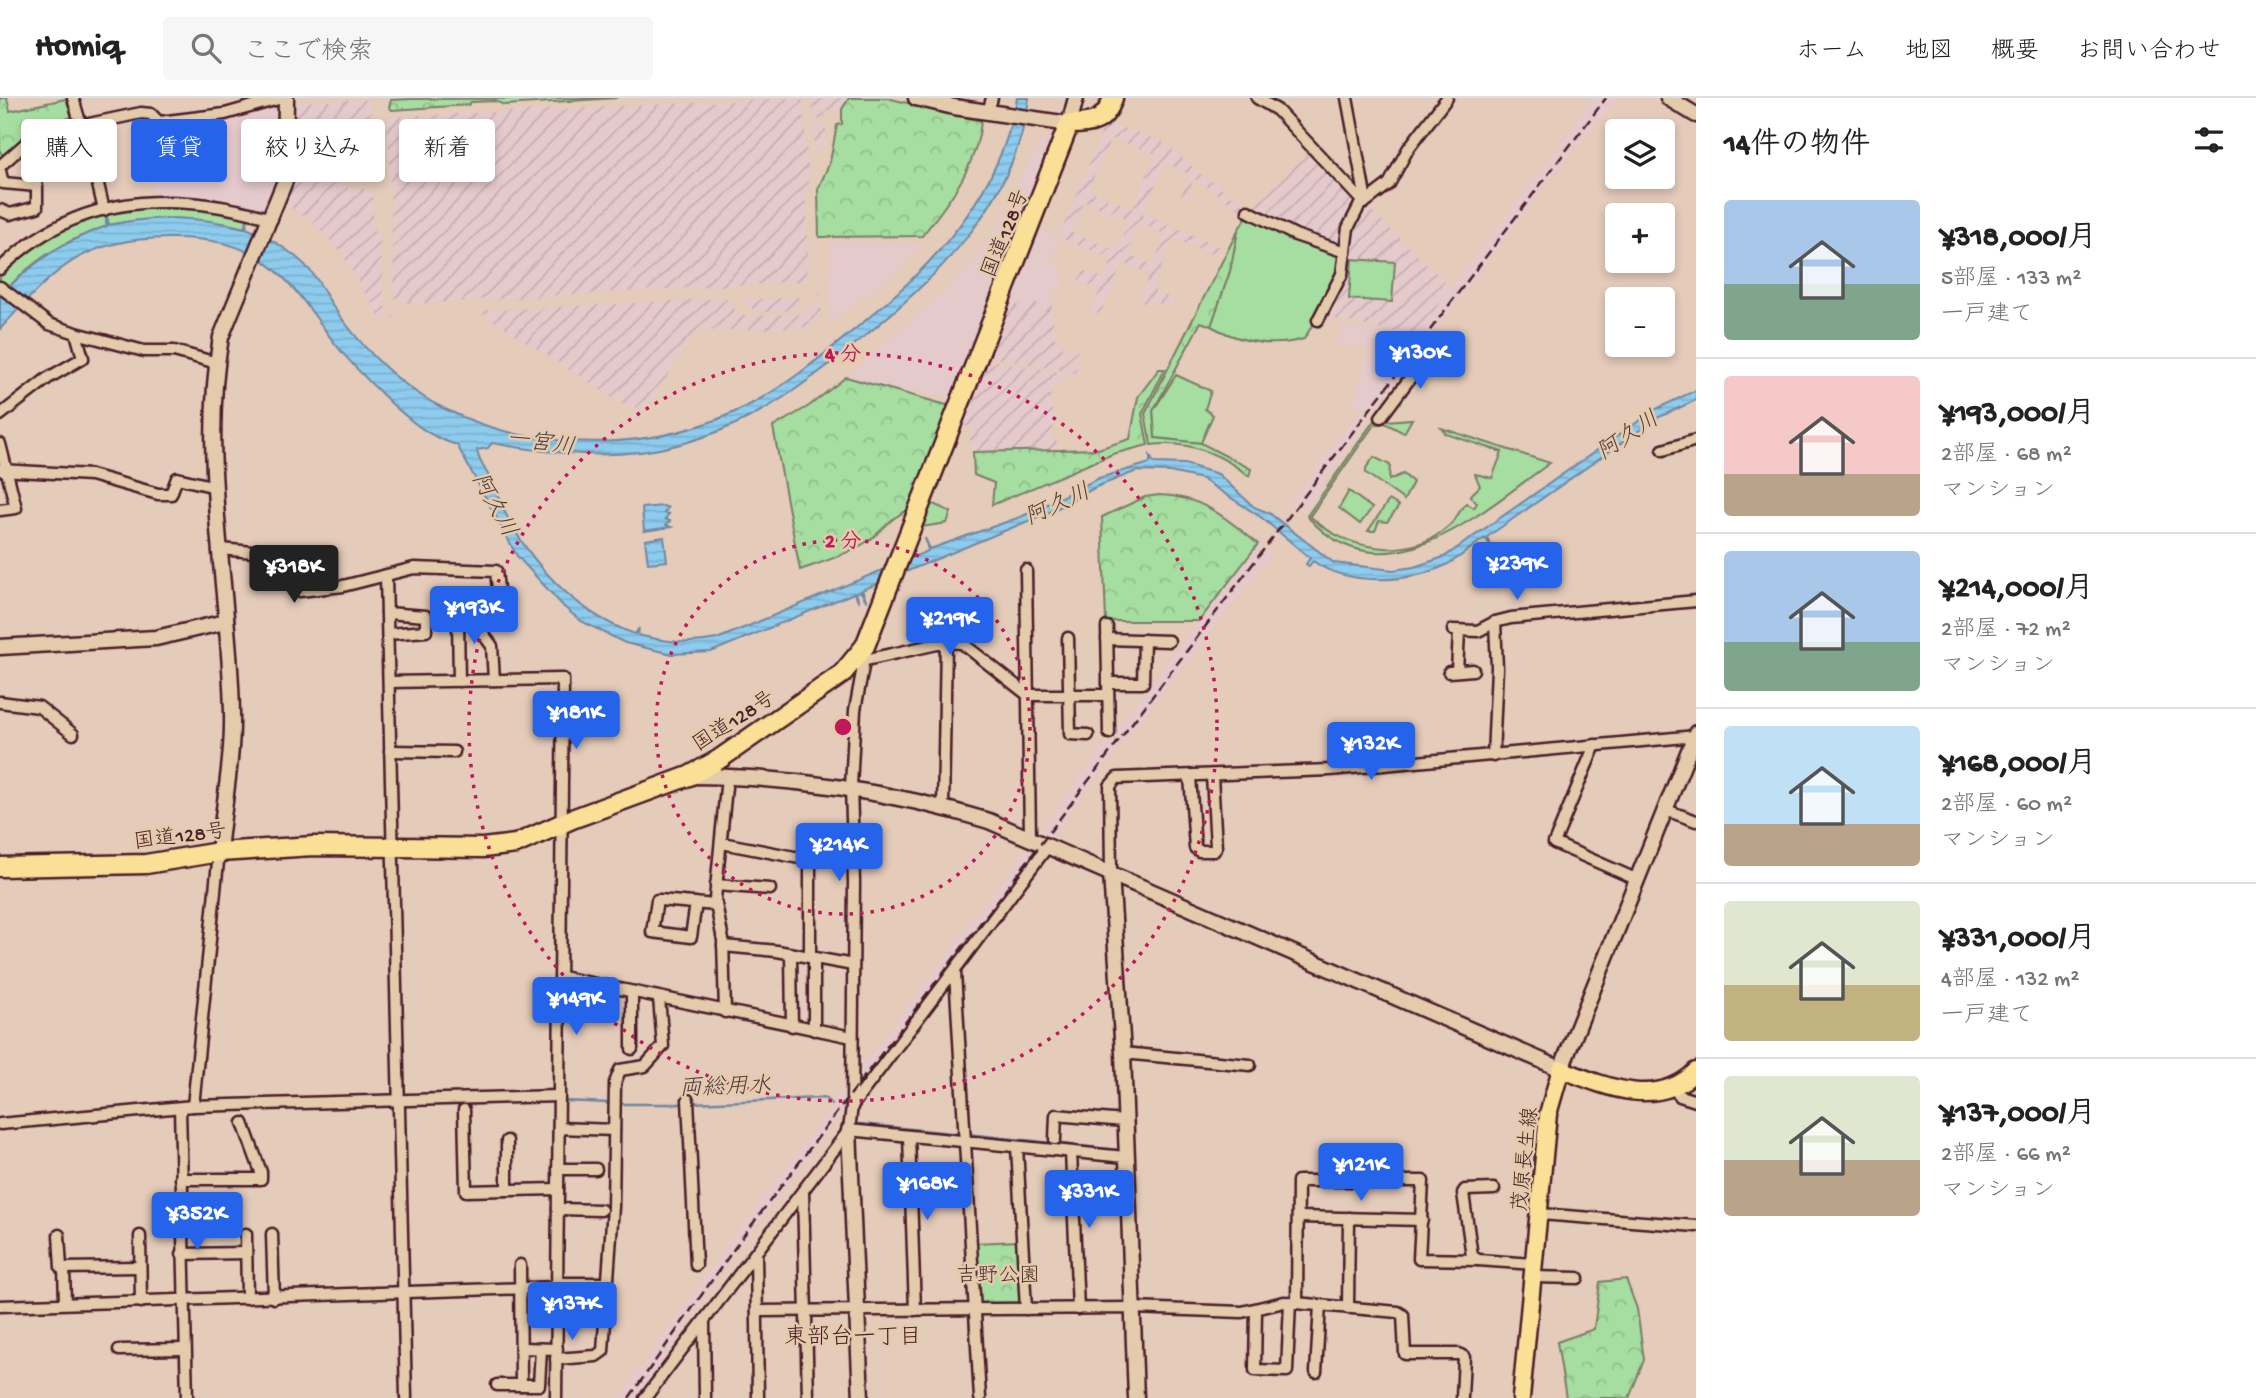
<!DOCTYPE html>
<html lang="ja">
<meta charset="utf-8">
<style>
:root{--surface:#fff;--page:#f6f6f6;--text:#222;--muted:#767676;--line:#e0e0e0;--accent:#2563eb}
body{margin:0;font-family:"Gochi Hand","Klee One",sans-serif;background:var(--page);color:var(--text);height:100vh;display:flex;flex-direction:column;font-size:26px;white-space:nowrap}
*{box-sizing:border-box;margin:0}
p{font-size:23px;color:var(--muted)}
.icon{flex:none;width:38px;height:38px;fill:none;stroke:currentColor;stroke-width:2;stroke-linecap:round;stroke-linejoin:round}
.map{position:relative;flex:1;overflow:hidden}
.sheet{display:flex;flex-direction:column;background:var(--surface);width:560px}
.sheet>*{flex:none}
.banner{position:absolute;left:21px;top:21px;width:665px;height:63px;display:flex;gap:14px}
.buttons{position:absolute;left:1605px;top:21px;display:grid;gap:14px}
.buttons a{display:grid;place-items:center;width:70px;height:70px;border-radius:7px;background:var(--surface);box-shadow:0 4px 10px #0003;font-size:35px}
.price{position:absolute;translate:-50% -60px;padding:0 16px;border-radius:7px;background:var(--accent);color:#fff;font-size:23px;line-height:46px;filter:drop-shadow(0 2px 4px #0008)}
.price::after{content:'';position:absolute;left:50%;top:42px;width:21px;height:16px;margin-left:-10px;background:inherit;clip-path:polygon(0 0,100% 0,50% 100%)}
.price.selected{background:#222;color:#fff}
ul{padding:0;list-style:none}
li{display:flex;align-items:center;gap:21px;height:175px;padding:0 28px}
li+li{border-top:2px solid var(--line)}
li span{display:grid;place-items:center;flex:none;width:196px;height:140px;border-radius:7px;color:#555}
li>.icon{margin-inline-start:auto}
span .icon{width:84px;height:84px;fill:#fffc;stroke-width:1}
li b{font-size:30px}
h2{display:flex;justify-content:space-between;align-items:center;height:84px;padding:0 28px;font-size:30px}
.pill{padding:0 24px;border-radius:7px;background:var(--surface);box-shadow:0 4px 10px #0003;font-size:24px;line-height:63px}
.pill.selected{background:var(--accent);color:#fff}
header{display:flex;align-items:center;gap:42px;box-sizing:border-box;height:98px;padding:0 35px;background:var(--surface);border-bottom:2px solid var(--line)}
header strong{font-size:33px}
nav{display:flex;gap:38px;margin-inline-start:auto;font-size:24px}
.search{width:490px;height:63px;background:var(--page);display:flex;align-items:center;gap:18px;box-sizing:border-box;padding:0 24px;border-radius:7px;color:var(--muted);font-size:26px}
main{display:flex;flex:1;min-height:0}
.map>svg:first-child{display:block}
.built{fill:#e5cacc}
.industrial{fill:url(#industrial-furrows);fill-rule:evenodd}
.grass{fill:#a6dda0;stroke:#787e66;stroke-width:2}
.forest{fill:url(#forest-crowns);stroke:#787e66;stroke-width:2}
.water{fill:url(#water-rules);stroke:#7287a0;stroke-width:2}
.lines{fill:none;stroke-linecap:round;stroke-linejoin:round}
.stream{stroke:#7287a0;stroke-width:2.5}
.street-casing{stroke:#4a1f2b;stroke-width:15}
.secondary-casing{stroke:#4a1f2b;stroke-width:19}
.primary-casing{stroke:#4a1f2b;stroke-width:21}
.highway-casing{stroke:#4a1f2b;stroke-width:23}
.street{stroke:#e3cbab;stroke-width:10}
.secondary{stroke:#e3cbab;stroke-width:14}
.primary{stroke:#fadf96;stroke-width:16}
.highway{stroke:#fadf96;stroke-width:18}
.rail{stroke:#4a1f2b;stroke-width:2.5;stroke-dasharray:10 5;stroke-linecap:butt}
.ring{fill:none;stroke:#c2185b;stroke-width:3.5;stroke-dasharray:3.5 7}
.labels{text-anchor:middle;stroke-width:5;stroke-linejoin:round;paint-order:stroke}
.street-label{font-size:21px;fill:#4a1f2b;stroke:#e3cbab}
.park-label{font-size:21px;fill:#533237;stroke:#e3cbab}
.water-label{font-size:23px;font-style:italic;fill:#543948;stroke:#e3cbab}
.neighbourhood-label{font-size:23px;fill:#4a1f2b;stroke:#e3cbab}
.centre{fill:#c2185b;stroke:#e3cbab;stroke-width:3.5}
.ring-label{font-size:21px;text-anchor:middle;font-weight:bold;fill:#c2185b;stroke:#e3cbab;stroke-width:5;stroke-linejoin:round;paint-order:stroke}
</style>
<header>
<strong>Homiq</strong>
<div class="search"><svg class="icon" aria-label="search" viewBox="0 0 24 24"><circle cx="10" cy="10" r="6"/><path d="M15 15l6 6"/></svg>ここで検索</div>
<nav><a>ホーム</a><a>地図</a><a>概要</a><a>お問い合わせ</a></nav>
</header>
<main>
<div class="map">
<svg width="1696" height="1300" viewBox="0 0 1696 1300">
<defs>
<pattern id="industrial-furrows" width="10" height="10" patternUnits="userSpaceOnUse" patternTransform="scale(1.75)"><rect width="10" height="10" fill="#e5cacc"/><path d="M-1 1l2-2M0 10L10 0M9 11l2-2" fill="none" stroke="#c6adaf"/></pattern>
<pattern id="forest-crowns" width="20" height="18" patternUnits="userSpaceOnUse" patternTransform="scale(1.75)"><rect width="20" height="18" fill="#a6dda0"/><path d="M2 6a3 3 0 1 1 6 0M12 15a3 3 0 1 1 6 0" fill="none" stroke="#90bd8a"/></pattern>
<pattern id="water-rules" width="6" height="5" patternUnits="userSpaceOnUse" patternTransform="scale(1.75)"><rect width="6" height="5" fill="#8dccee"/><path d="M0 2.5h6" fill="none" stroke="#7bafcc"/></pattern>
</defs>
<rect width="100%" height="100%" fill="#e4cbba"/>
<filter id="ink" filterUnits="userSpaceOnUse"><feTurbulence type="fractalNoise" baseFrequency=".0143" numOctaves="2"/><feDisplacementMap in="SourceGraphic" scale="14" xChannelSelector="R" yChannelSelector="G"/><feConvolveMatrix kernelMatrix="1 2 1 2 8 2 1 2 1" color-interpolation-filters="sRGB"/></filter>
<g filter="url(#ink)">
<g class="built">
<path d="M1592 0H1618L1547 84 1373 315 1352 304 1371 251 1339 245 1342 228 1393 237 1394 233 1411 242 1562 45Z"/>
<path d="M278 6 276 87 267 115 204 101H153L152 20 157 26Z"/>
<path d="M1042 40 1051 50 955 303 913 290 910 297 846 279 950 189 976 159 994 135Z"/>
<path d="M1041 132 1060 141 1050 167 1061 166 1064 189 1051 195V204L1006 208Z"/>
<path d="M831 143 922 146 900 171 829 226Z"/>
<path d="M1360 313 1369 320 1303 415 1289 405Z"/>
<path d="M1258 446 1271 457 1123 644 1112 637Z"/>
<path d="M1109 640 1120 648 1048 742 1037 737Z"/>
<path d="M1031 746 1040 750 854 997V979Z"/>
<path d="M850 985 851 1001 711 1187 672 1249 676 1253 640 1300H620L729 1145Z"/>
</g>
<g class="industrial">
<path d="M802 0 809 80 806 102 809 183 409 206 395 200 387 19Z"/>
<path d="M811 0H849L842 13H826L824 21 814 22Z"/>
<path d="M370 2 371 70 366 73 365 80 347 81V91H365L372 94 374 135H380L384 207 391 218 403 219 380 220 340 153 311 122 283 105 289 9 294 4Z"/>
<path d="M823 26 826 29 825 48 816 57 813 28Z"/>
<path d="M1111 26 1163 44 1203 78 1250 110 1246 116 1194 80 1186 100 1181 98 1190 77 1165 64 1143 115 1218 148 1215 157 1173 140 1152 192 1174 202 1170 210 1149 202 1147 206 1139 203 1150 176 1123 165 1100 216 1091 213 1100 192 1078 183 1083 172 1104 181 1113 161 1059 139 1101 37 1096 36ZM1111 40 1156 56 1133 111 1088 92ZM1084 103 1129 121 1117 153 1070 134ZM1139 125 1166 137 1152 167 1126 156Z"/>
<path d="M1309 54 1361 104 1343 145 1339 149 1290 131 1252 111Z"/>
<path d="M1366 108 1451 190 1411 243 1394 233 1325 219 1343 182H1347L1351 132Z"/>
<path d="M820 161 821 217 808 229 696 233 650 305 630 311 479 213 729 200 735 212 746 218 803 216 818 204Z"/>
<path d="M805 199 792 212 763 214 753 211 743 202Z"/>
<path d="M1051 204 1055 242 1065 251 1078 253 1076 275 986 258 1006 208Z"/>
<path d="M985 261 1067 276 1053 290 1049 301 1054 318 1053 340 1063 351 971 354 970 329 960 328Z"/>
</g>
<g class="grass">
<path d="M173 106 249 117 245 130C198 118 155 117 109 127L106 115 125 110Z"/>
<path d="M105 115 107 128C67 142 35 160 7 191L0 186V176C30 147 64 127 105 115Z"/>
<path d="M1248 117 1281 135 1342 159C1340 188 1319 216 1304 241 1272 250 1240 244 1211 228L1230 173 1238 132Z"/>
<path d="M1352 161 1395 164 1392 204 1349 201Z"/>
<path d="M1176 277 1211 293 1205 311 1213 317 1201 345 1155 340 1153 313Z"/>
<path d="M1412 321 1404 335 1385 325 1374 327 1310 418C1344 452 1411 465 1450 427 1456 421 1460 412 1466 405L1474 410 1477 405 1470 398 1480 388 1475 376 1492 380 1502 354 1446 336 1441 330 1550 365C1482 413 1384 506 1307 418L1373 324Z"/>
<path d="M1374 359 1390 367 1389 382 1403 376 1413 384 1404 402 1366 375V370Z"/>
<path d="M1349 393 1372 410 1360 426 1339 410Z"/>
<path d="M1389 402 1399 408 1387 424 1379 423 1375 433H1368Z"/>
<path d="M931 405 951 414 947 425 921 429Z"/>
</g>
<g class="forest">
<path d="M0 0H7L10 13 70 0 76 18 51 25 54 35 6 61 0 54Z"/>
<path d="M617 0 504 7 496 3 471 4 468 7 392 12 389 9 391 2 411 1Z"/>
<path d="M849 0H887L981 23C977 68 949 104 922 138L819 139 818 91 830 64 837 27 842 26V11Z"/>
<path d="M1238 132 1230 173 1211 228 1201 224 1153 313 1155 340 1201 345 1251 371 1249 378C1220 355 1188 342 1151 347L1145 316Z"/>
<path d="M1159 271H1165L1142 316 1148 347 1113 356 992 407 994 385 974 377 973 354 1098 351 1130 341 1138 299Z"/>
<path d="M846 279 950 308 908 412C885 423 886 431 868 443 848 456 823 464 800 472L773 329 809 308Z"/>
<path d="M1159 397C1202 398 1226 420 1258 446L1199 523H1106L1102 419 1145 399Z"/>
<path d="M1019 1143 1022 1206H978L974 1145Z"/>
<path d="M1626 1181 1637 1211 1644 1262 1629 1300H1566L1557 1244 1594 1231 1600 1184Z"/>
</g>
<g class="water">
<path d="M1017 0H1029C1016 105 938 179 860 242 802 289 751 328 677 347 617 363 552 356 492 345L488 350 477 352C478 365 491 378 495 391 518 453 571 514 635 536L639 530 638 537C667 544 688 547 717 541L928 453 925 440 930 451 1023 418 1099 380 1150 365V358L1154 365 1185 366 1218 376 1254 409 1269 415 1334 465 1393 472 1414 469 1444 459 1656 311 1696 292V302L1657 320 1487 439 1492 450 1485 440C1471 449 1459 461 1444 468 1407 485 1347 488 1313 463L1309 468 1306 466 1310 460 1262 420 1202 381 1170 374 1137 373 1096 389 1052 413 862 492 867 504 860 493 856 495 859 504 854 495 711 554 672 556 625 545 581 523 564 509 517 458 457 347C429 339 412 324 391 305 371 285 350 266 333 243 284 175 262 139 169 140 80 141 56 171 0 231V198C32 165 63 143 107 128L105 115 109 127C156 117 198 118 244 130L249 117 246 130C271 140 303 159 318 183 325 195 333 210 343 222 369 257 405 292 445 311 538 357 661 354 751 306 794 283 829 252 866 222 937 164 1001 93 1017 0Z"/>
<path d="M663 408 668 410 664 415 669 416 665 421 670 423 666 427 671 429 644 433 642 410Z"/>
<path d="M664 439 667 463 648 465 645 442Z"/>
</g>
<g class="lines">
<g class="stream">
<path d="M564 1003 609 1005"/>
<path d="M690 1005 824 1000 832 1006"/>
<path d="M618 1006H684"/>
<path d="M860 1026 962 1036"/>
<path d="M968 1036 1118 1052"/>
</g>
<defs>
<g id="street">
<path d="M1257 0 1277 12 1364 105"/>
<path d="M988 14 992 0"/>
<path d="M0 68 34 38 40 42 82 31 73 0"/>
<path d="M0 73 3 85 37 88V109L10 116 0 112"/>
<path d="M1364 105 1389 86 1408 51 1447 0"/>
<path d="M104 112 84 27 141 15 151 16 159 24 225 16 282 0"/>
<path d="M1248 113 1295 137 1345 154"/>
<path d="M0 171C76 95 174 92 272 121"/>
<path d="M0 189 49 226 76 235 144 253H174L217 265"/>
<path d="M1318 222 1342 176 1348 130 1365 97 1347 0"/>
<path d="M0 317 48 280 83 260 76 235"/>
<path d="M1381 319 1434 248"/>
<path d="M0 346 16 410 0 412"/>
<path d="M1663 352 1696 342"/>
<path d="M0 372 91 377 158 396H171L177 380 216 389"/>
<path d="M220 451 276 456 293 471 300 493 343 488 414 470 496 473 498 491 507 506"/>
<path d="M1026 472 1030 739"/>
<path d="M386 478 406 1300"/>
<path d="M387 515 426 518V533L388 536"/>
<path d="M1107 529 1109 635"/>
<path d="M1453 532 1478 533 1495 524"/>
<path d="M1068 540 1070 636 1088 637"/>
<path d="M1107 541 1169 543"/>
<path d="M861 563 946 544 962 545 1028 597H1108"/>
<path d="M1457 573 1459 534"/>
<path d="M1449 574 1473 572"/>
<path d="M459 583 458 522 461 518H470L492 548 494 582"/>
<path d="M390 584 563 581 556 1300"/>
<path d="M1108 585H1143L1144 542"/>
<path d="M0 604 39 609 73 636"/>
<path d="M1595 647 1554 745 1638 782"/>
<path d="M390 653 454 654"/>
<path d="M1493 658 1497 570 1495 524 1511 520 1696 503"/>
<path d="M1190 678 1195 750 1199 753H1214L1216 749 1212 678"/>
<path d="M943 711 946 544"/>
<path d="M1666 712 1696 723"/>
<path d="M722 745 810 762V859"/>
<path d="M1111 776 1110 688 1117 680 1330 672 1696 638"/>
<path d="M716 787 770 791"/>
<path d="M696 805 691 839 652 834 657 802H660L715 807"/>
<path d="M723 848 777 853 853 867"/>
<path d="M791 856 792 928"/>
<path d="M955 874 980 1300"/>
<path d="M562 879 852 939"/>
<path d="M632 894V951"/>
<path d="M725 914 723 842 715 801 727 679"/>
<path d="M814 932V860"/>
<path d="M1123 955 1250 967"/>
<path d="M1672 989 1680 998 1696 1003"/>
<path d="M688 1002 696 1167"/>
<path d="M852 1007 854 784 851 689 855 612 863 569 859 558"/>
<path d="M193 1008 219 754"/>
<path d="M180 1010 187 1300"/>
<path d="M464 1012 466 1093 558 1091"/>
<path d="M0 1026 193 1008 559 998"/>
<path d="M559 1030 614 1032"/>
<path d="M849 1032 1125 1059"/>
<path d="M909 1038 915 1212"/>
<path d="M1055 1041 1056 1017 1124 1023"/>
<path d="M507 1043V1092"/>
<path d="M1017 1049 1026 1211"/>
<path d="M1071 1054 1078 1211"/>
<path d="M558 1071H596"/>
<path d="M181 1081H261V1074L243 1025"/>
<path d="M1494 1091 1465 1092 1463 1095 1472 1158 1478 1162 1535 1166"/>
<path d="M803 1093 808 1300"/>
<path d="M558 1111 601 1112"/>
<path d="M1540 1116 1696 1128"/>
<path d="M1299 1119 1422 1122"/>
<path d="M246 1136 247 1200"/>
<path d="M272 1136 274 1200"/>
<path d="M59 1137 61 1170 140 1169"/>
<path d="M140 1138 141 1204"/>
<path d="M756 1155 758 1300"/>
<path d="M182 1156 246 1155"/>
<path d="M520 1167 521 1287"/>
<path d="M64 1170 65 1205"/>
<path d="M1533 1179 1578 1180"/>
<path d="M556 1185H607"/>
<path d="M1297 1205 1298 1083H1423L1419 1161 1478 1162"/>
<path d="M0 1208 556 1189"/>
<path d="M1348 1210 1349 1120"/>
<path d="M1256 1212 1255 1272 1287 1273 1290 1204"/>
<path d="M757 1213 1132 1210 1242 1214 1284 1204 1398 1214 1403 1217 1405 1256H1459L1464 1259 1462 1300"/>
<path d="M704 1224 705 1300"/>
<path d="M521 1250 557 1251"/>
<path d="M119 1252 184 1251"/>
<path d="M556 1261 596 1258 603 1253 613 1109 615 985 620 972 645 968 663 948 659 900"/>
<path d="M1316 1274 1320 1207"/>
<path d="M497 1287H539L541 1251"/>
<path d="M645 1300 849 1032 852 1008 1048 748"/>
</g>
<g id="secondary">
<path d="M916 0 954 9 1069 26 1076 0"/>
<path d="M1668 0 1696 17"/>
<path d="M0 549 156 540 225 524"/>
<path d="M689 678C787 678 895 694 989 723L1561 971 1696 635"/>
<path d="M219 754C223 709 233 661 232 616 230 490 199 364 221 239L285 83 286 0"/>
<path d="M1111 776 1123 955 1136 1300"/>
<path d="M849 1032 861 1300"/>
</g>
<path id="primary" d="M1521 1300 1548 1016 1561 971C1604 988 1657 1012 1696 973"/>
<path id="highway" d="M0 769 146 766 219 754 313 748 483 750 516 746 572 721 689 678 718 662 842 576 865 548 1069 26C1093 26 1105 24 1113 0"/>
</defs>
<use href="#street" class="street-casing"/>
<use href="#secondary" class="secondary-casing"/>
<use href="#primary" class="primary-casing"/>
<use href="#highway" class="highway-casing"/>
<use href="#street" class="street"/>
<use href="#secondary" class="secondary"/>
<use href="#primary" class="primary"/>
<use href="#highway" class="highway"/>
<path class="rail" d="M629 1300 741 1141 1606 0"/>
</g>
</g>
<g class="ring">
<circle cx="843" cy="629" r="187"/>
<circle cx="843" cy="629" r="374"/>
</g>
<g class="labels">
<g class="street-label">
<text transform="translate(1004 135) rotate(-68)" y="7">国道128号</text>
<text transform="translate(733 622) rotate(-33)" y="7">国道128号</text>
<text transform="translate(180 737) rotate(-7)" y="7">国道128号</text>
<text transform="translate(1524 1061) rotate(-84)" y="7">茂原長生線</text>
</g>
<g class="park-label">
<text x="998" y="1183">吉野公園</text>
</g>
<g class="water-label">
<text transform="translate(1627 336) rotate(-34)" y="8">阿久川</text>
<text transform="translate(541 343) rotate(8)" y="8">一宮川</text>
<text transform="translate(1057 405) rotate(-25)" y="8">阿久川</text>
<text transform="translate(496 406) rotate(61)" y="8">阿久川</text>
<text transform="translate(725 987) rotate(-2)" y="8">両総用水</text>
</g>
<g class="neighbourhood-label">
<text x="853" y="1245">東部台一丁目</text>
</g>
</g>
<circle cx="843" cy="629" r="10" class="centre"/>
<g class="ring-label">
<text x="843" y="262">4 分</text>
<text x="843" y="449">2 分</text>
</g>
</svg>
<div class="buttons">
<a><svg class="icon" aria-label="layers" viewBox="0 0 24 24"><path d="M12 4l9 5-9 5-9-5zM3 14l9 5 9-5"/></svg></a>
<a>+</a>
<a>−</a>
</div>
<b class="price" style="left:1420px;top:293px">¥130K</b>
<b class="price" style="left:1517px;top:504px">¥239K</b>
<b class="price selected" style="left:294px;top:507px">¥318K</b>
<b class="price" style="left:474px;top:548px">¥193K</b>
<b class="price" style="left:950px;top:559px">¥219K</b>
<b class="price" style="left:576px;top:653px">¥181K</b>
<b class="price" style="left:1371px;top:684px">¥132K</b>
<b class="price" style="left:839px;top:785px">¥214K</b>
<b class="price" style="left:576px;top:939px">¥149K</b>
<b class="price" style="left:1361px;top:1105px">¥121K</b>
<b class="price" style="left:927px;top:1124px">¥168K</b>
<b class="price" style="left:1089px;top:1132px">¥331K</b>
<b class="price" style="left:197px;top:1154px">¥352K</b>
<b class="price" style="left:572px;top:1244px">¥137K</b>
<div class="banner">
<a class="pill">購入</a>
<a class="pill selected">賃貸</a>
<a class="pill">絞り込み</a>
<a class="pill">新着</a>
</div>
</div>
<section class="sheet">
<h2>14件の物件<svg class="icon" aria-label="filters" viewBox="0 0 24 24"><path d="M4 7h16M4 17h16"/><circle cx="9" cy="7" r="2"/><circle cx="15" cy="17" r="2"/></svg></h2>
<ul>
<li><span style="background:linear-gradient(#a9c7e8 60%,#7fa58c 0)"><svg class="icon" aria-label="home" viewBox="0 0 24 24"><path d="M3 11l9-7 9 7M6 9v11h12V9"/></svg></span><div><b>¥318,000/月</b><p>5部屋 · 133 m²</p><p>一戸建て</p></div></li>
<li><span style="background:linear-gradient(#f6c9c9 70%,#b9a48a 0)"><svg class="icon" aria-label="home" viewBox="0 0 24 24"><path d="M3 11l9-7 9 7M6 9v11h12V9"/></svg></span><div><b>¥193,000/月</b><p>2部屋 · 68 m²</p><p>マンション</p></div></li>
<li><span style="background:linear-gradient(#a9c7e8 65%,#7fa58c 0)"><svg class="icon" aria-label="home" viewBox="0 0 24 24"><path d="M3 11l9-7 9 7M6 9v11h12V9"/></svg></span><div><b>¥214,000/月</b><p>2部屋 · 72 m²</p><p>マンション</p></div></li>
<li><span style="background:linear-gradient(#bfe0f5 70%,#b9a48a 0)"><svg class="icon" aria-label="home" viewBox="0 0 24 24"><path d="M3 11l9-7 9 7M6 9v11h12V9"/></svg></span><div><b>¥168,000/月</b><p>2部屋 · 60 m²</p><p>マンション</p></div></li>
<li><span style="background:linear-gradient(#dfe7d0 60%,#c2b280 0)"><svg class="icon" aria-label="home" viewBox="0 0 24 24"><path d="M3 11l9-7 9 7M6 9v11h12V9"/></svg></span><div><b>¥331,000/月</b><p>4部屋 · 132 m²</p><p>一戸建て</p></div></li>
<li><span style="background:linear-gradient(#dfe7d0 60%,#b9a48a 0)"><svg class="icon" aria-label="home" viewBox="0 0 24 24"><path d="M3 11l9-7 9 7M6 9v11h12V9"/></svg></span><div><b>¥137,000/月</b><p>2部屋 · 66 m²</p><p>マンション</p></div></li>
</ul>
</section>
</main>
